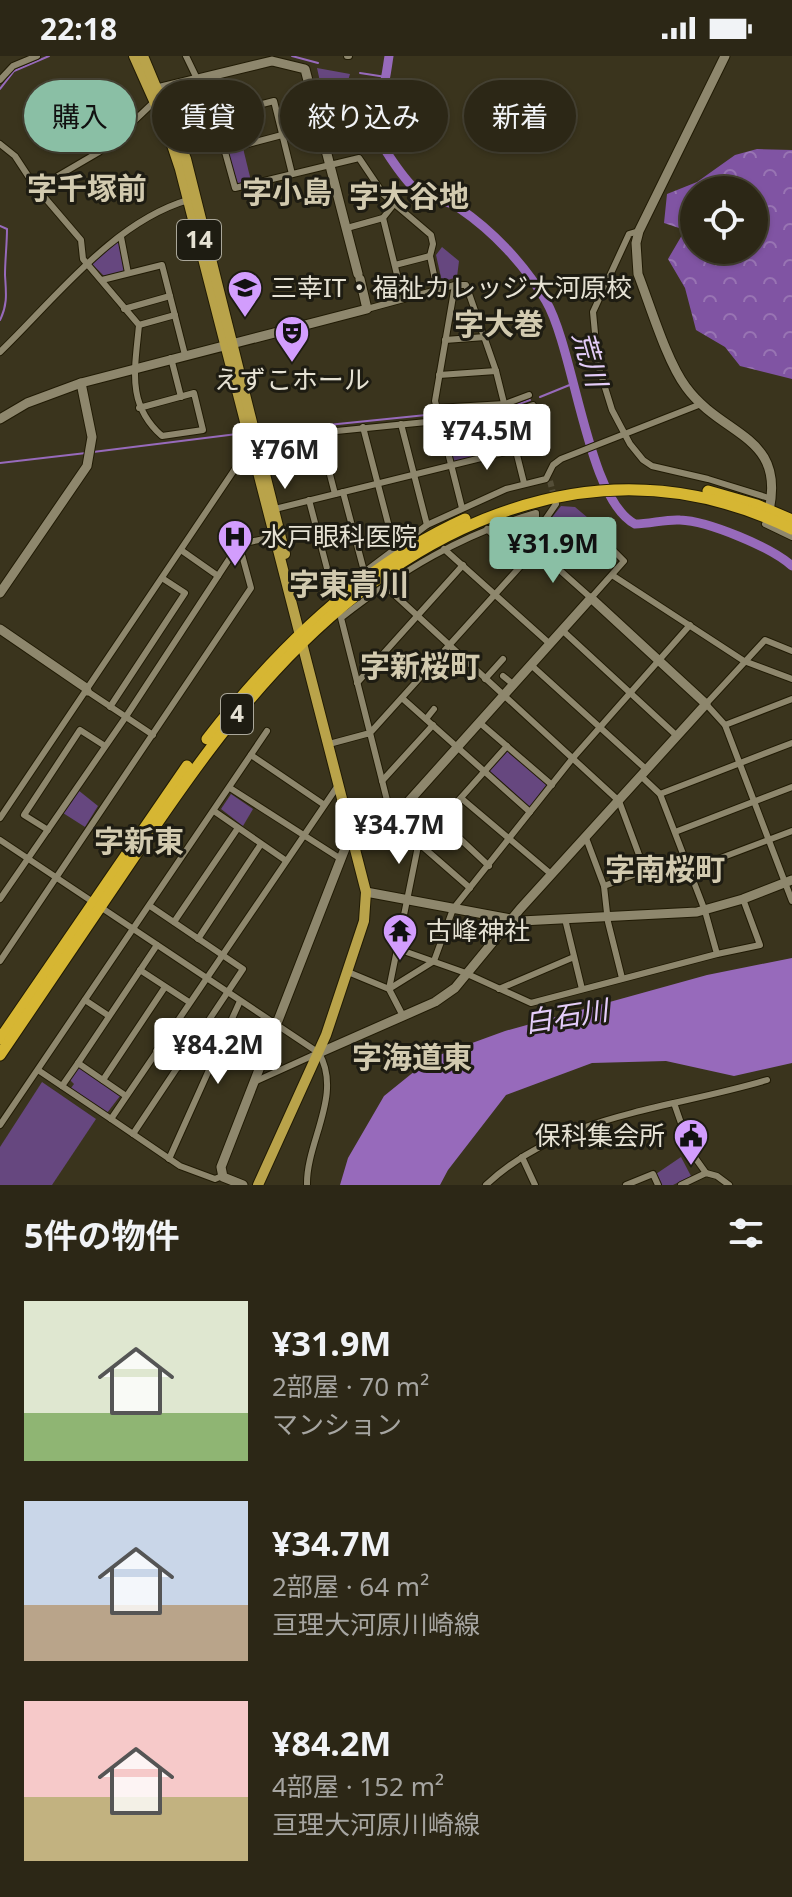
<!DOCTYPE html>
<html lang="ja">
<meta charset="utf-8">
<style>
:root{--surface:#2c2716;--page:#342f1f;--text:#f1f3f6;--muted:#a6a5a1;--line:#484435;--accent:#8abfa5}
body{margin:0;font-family:"Noto Sans","Noto Sans JP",sans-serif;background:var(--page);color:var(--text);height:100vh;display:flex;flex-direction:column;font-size:30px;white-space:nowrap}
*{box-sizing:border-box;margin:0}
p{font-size:26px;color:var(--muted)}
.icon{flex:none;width:44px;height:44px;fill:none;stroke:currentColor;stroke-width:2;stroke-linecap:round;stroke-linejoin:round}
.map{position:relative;height:1129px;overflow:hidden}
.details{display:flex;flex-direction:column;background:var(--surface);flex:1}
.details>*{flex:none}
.banner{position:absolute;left:24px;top:24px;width:744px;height:72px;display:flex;gap:16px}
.fabs{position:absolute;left:680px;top:120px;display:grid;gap:16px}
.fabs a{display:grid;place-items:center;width:88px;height:88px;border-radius:50%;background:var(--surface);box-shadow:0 2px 6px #0004,0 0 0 2px var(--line);font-size:40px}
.price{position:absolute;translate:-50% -68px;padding:0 18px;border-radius:8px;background:#fff;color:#222;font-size:26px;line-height:52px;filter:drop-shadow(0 2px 4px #0008)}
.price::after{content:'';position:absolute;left:50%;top:48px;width:24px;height:18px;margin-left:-12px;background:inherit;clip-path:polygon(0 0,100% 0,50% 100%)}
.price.on{background:var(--accent);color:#111}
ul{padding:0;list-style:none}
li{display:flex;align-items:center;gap:24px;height:200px;padding:0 24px}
li span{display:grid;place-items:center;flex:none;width:224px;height:160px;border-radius:0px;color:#555}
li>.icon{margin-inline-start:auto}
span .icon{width:96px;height:96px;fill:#fffc;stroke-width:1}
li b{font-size:34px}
h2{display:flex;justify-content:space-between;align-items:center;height:96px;padding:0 24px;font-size:34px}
.tag{padding:0 28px;border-radius:36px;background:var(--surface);box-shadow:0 2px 6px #0004,0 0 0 2px var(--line);font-size:28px;line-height:72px}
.tag.on{background:var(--accent);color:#111}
.status{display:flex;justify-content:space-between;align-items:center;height:56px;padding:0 40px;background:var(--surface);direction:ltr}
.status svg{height:22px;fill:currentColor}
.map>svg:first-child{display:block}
.green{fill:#66477f}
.forest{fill:url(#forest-crowns);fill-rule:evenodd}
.water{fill:#976abb}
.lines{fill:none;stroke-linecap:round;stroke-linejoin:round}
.stream{stroke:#976abb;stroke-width:2}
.river{stroke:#976abb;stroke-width:9}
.street-tunnel{stroke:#544e38;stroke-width:6;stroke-dasharray:6 3;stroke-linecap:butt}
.street-casing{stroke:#211b05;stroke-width:8}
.secondary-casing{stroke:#211b05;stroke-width:11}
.primary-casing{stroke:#211b05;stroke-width:12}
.highway-casing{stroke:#211b05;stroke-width:13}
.street{stroke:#8e876d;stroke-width:6}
.secondary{stroke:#8e876d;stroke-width:9}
.primary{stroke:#b9a34a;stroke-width:10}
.highway{stroke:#d6b633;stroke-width:11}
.labels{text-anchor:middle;stroke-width:6;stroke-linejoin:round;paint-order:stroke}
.shield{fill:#1e1c12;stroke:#aaa79a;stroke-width:2}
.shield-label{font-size:24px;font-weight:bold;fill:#e6e2d4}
.poi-label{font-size:26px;fill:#e6e2d4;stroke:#1e1c12;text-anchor:start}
.water-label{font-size:28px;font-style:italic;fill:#e4cdf9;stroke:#1e1c12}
.quarter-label{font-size:30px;font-weight:bold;fill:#d2caaf;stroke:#1e1c12}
</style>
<div class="status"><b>22:18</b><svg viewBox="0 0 49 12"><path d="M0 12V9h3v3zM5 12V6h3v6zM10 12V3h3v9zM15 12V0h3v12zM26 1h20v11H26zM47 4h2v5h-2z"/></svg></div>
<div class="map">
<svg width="792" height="1129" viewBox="0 0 792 1129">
<defs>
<pattern id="forest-crowns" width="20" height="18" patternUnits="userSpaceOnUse" patternTransform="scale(2)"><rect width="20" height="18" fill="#8054a3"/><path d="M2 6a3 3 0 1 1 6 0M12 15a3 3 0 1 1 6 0" fill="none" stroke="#9874b3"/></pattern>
</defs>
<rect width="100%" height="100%" fill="#3a341d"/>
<g class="green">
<path d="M317 12 350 18 338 58 358 92 336 98Z"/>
<path d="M243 92 251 125 238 128 228 98 230 95Z"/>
<path d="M116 187H119L125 215 105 221 92 208Z"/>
<path d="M442 191 459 205 457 221 442 226 436 199Z"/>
<path d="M481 364 491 389 498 395 454 406 445 367Z"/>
<path d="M561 450 575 451 594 467 560 507 557 508 540 490 542 474Z"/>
<path d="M508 693 547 728 529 752 488 714Z"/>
<path d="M78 734 98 750 85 771 63 757Z"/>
<path d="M231 738 253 753 243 770 221 753Z"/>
<path d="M78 1010 120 1040 107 1057 71 1032 74 1028 70 1024Z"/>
<path d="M42 1026 96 1063 52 1129H0V1091Z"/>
<path d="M681 1101 691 1120 673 1129H661L656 1118Z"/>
</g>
<path class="forest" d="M757 93 792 94V323L740 310 725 291 696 274 685 232 668 203 685 174 664 167 667 138 697 126 735 99ZM694 134H754V194H694Z"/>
<path class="water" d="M792 902V1007L734 1020 666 1005 592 1007 506 1039 448 1114 440 1129H340L348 1102 384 1040 431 1002 505 975 707 919Z"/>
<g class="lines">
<g class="stream">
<path d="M292 0 318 7"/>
<path d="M360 17 386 21"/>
<path d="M0 33 14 15 49 0"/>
<path d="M0 170 7 173C7 188 5 204 5 219 6 236 8 248 0 264"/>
<path d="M540 341 572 328"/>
<path d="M442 358 501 354 530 344"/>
<path d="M259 376 436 358"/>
<path d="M93 396 245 377"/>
<path d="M0 407 86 397"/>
</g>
<path class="river" d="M389 0C387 12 386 24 382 36 378 48 373 58 375 71 377 86 407 128 419 136 431 144 447 143 459 152 493 175 525 209 546 245 575 295 587 443 635 468 650 468 666 463 680 464 708 465 771 491 792 510"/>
<path class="street-tunnel" d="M550 425 555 445"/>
<defs>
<g id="street">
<path d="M186 0 215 60 235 132 359 102 384 139 431 179 433 188 430 200 437 233"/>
<path d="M347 0H349"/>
<path d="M0 24 13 10 37 0"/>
<path d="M215 60 274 45 292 118"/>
<path d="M0 88 15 100 34 129 81 184 83 203 139 269C135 313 126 348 162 380L203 374 194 337 139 352"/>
<path d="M225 94 282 79"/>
<path d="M41 137 58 120 99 96 116 82 154 46"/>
<path d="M383 162 403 243"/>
<path d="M347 172 383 162 394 148"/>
<path d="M639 175 629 178 593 256 598 309 612 354 630 388 643 404 652 410 708 423 772 443"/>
<path d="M121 181 128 217"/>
<path d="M395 209 430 200"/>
<path d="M102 224 162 209 185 299"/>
<path d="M455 229 435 345 462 452"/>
<path d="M124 253 170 240"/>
<path d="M367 253 455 229H466L496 315 524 427"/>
<path d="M139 269 175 259"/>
<path d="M445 284 485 281"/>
<path d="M0 296C55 243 113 166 188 144"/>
<path d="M171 302 181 341"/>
<path d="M439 319 496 315"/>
<path d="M436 352 505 348 529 339"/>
<path d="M401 368 427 469"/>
<path d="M363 371 395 494"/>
<path d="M319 376 335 438"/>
<path d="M256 383 507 358 533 349"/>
<path d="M343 436 364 515"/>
<path d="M309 444 334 539 427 469 506 433 546 423 553 409 561 403 701 348"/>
<path d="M271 454 546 386"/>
<path d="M766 466 765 468 792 481"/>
<path d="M487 473 506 491"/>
<path d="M536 477 556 448"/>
<path d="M444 493 550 588"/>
<path d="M536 493 591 542 624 505 593 474 558 513"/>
<path d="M181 494 218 520"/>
<path d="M612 519 744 605 792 623"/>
<path d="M384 529 619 745 645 815"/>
<path d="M562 574 677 680"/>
<path d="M792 595 765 584 706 648 725 669 792 845"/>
<path d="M531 609 647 714"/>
<path d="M503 620 514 629"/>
<path d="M485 623 503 603"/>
<path d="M357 627 463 509"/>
<path d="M87 635 153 679"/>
<path d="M402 642 530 756"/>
<path d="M110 651 185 537 162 522"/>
<path d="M426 663 434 653"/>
<path d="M480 667 552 729"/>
<path d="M725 669 792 643"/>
<path d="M329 688 370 677 536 493V457C462 478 401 515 341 562L392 764 470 832"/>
<path d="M251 699 323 748"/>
<path d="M382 725 433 669"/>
<path d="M230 732 341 803"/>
<path d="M660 738 792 687"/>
<path d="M461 742 551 818"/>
<path d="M214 755 285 804"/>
<path d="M0 762 245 398"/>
<path d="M440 764 489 810"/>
<path d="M48 774 24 759 80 674 105 690"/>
<path d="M675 776 792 731"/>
<path d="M586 782 604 830 608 866 622 922"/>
<path d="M0 784 319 997C343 1039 306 1086 307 1129"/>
<path d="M689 814 792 775"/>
<path d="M604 830 684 800"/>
<path d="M0 843 125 662 239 488 274 481"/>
<path d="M565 863 582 933"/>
<path d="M174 866 238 772"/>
<path d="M198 883 261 788"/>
<path d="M398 893 463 916 531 947 717 898 705 855 660 738 642 721"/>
<path d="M717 898 760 889 743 843"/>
<path d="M0 905 251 532 239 488"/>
<path d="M140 914 189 946"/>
<path d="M348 916 389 933 403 960"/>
<path d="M389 933 434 905 453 853 572 703 690 569"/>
<path d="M389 933 418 790 507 690"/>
<path d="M499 933 574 901"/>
<path d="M85 944 109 960"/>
<path d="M156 995 179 1011"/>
<path d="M239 1001 250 976 270 984"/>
<path d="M38 1014 111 1063"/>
<path d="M103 1024 165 931"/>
<path d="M254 1026 316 998"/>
<path d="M62 1030 78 1007"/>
<path d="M126 1040 78 1007 157 889"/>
<path d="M674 1047 691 1096 706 1117"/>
<path d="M0 1069 267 675"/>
<path d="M133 1078 243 913 150 850"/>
<path d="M522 1101 535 1129"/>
<path d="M169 1103 240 945"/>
<path d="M222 1120 215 1123 180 1110 111 1063 339 728"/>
<path d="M486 1129C562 1057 672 1053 767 1024"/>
<path d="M626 1129 653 1118 658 1129"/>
<path d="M681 1129 706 1117 717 1120 729 1129"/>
</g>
<g id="secondary">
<path d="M725 0 639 175 636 187 638 218C650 249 667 306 686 331 723 382 788 378 768 459"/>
<path d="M152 34 272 5 305 13 358 218"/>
<path d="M0 363 27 347 81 327"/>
<path d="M0 537 87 410 92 381 81 327 367 253 360 223"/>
<path d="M0 573 86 632 87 635"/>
<path d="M366 836 521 865 697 856 743 843 792 824"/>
<path d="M243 1129 223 1121 221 1111 351 777 392 764 591 542 706 648 520 853 455 932 435 946 319 997"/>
</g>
<g id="primary">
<path d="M134 0 167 74 180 113 366 836 364 865 326 979 258 1129"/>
<path d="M143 0 186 103 285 498"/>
</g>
<g id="highway">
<path d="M708 435 757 449 792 464"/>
<path d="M207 683C276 594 361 510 465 463"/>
<path d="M0 983 187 710"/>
<path d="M0 999C50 926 99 852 149 779 188 722 227 667 274 616 411 468 597 378 792 473"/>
</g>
</defs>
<use href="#street" class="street-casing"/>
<use href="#secondary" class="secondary-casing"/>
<use href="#primary" class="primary-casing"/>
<use href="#highway" class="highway-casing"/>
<use href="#street" class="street"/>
<use href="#secondary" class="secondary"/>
<use href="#primary" class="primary"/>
<use href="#highway" class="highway"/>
</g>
<defs>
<symbol id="university-pin" viewBox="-11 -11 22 30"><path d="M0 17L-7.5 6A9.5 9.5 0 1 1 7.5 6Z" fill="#d29dfd" stroke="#1e1c12"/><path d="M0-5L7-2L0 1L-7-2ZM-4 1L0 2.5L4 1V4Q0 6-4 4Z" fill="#111"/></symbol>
<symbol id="theatre-pin" viewBox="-11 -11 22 30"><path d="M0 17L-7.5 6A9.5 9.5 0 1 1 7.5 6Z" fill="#d29dfd" stroke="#1e1c12"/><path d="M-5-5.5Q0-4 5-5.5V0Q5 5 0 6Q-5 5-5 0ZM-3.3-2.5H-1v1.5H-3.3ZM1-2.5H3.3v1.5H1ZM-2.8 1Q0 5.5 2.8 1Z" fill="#111"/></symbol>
<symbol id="hospital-pin" viewBox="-11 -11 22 30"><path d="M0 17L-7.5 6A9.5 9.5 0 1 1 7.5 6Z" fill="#d29dfd" stroke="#1e1c12"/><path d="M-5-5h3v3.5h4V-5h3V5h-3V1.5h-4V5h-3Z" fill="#111"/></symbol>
<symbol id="temple-pin" viewBox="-11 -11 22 30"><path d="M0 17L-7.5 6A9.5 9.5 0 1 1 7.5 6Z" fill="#d29dfd" stroke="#1e1c12"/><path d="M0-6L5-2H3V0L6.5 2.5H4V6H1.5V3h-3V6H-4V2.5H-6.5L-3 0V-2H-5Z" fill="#111"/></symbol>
<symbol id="civic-pin" viewBox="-11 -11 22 30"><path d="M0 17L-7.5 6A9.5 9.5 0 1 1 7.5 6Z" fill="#d29dfd" stroke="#1e1c12"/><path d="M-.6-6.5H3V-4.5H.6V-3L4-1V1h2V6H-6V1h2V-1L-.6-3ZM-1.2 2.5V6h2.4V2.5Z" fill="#111"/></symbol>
</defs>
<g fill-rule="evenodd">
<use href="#university-pin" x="225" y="212" width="40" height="54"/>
<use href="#theatre-pin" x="272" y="257" width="40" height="54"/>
<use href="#hospital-pin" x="215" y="461" width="40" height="54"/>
<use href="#temple-pin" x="380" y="855" width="40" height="54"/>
<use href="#civic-pin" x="671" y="1060" width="40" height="54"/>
</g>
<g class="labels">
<g class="shield">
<rect x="177" y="164" width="44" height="40" rx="6"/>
<rect x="221" y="638" width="32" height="40" rx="6"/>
</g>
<g class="shield-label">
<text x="199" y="192">14</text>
<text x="237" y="666">4</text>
</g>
<g class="poi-label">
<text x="271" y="241">三幸IT・福祉カレッジ大河原校</text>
<text x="292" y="333" text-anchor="middle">えずこホール</text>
<text x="261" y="490">水戸眼科医院</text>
<text x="426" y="884">古峰神社</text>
<text x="665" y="1089" text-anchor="end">保科集会所</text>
</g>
<g class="water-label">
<text transform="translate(590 303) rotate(74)" y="10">荒川</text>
<text transform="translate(566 960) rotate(-9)" y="10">白石川</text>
</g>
<g class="quarter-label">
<text x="87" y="143">字千塚前</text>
<text x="287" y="147">字小島</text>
<text x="409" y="151">字大谷地</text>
<text x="499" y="279">字大巻</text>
<text x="349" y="539">字東青川</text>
<text x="420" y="621">字新桜町</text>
<text x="139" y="796">字新東</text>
<text x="665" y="824">字南桜町</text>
<text x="412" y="1012">字海道東</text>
</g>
</g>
</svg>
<div class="fabs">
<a><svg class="icon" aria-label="locate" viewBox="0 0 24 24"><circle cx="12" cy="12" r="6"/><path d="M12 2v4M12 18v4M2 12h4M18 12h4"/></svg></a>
</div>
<b class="price" style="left:487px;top:416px">¥74.5M</b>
<b class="price" style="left:285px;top:435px">¥76M</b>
<b class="price on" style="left:553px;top:529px">¥31.9M</b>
<b class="price" style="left:399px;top:810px">¥34.7M</b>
<b class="price" style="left:218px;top:1030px">¥84.2M</b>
<div class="banner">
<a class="tag on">購入</a>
<a class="tag">賃貸</a>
<a class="tag">絞り込み</a>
<a class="tag">新着</a>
</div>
</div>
<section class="details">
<h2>5件の物件<svg class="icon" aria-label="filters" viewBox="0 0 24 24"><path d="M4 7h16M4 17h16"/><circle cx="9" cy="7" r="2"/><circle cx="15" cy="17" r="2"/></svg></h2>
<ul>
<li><span style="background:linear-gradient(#dfe7d0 70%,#8fb573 0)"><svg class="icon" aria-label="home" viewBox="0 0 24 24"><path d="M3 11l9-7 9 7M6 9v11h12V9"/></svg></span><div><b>¥31.9M</b><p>2部屋 · 70 m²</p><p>マンション</p></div></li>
<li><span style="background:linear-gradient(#c9d6e8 65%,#b9a48a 0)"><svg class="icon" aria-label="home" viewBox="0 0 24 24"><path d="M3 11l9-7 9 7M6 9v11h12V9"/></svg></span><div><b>¥34.7M</b><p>2部屋 · 64 m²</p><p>亘理大河原川崎線</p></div></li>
<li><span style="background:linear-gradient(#f6c9c9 60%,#c2b280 0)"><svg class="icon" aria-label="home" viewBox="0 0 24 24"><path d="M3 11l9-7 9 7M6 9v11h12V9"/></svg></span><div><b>¥84.2M</b><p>4部屋 · 152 m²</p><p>亘理大河原川崎線</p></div></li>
</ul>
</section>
